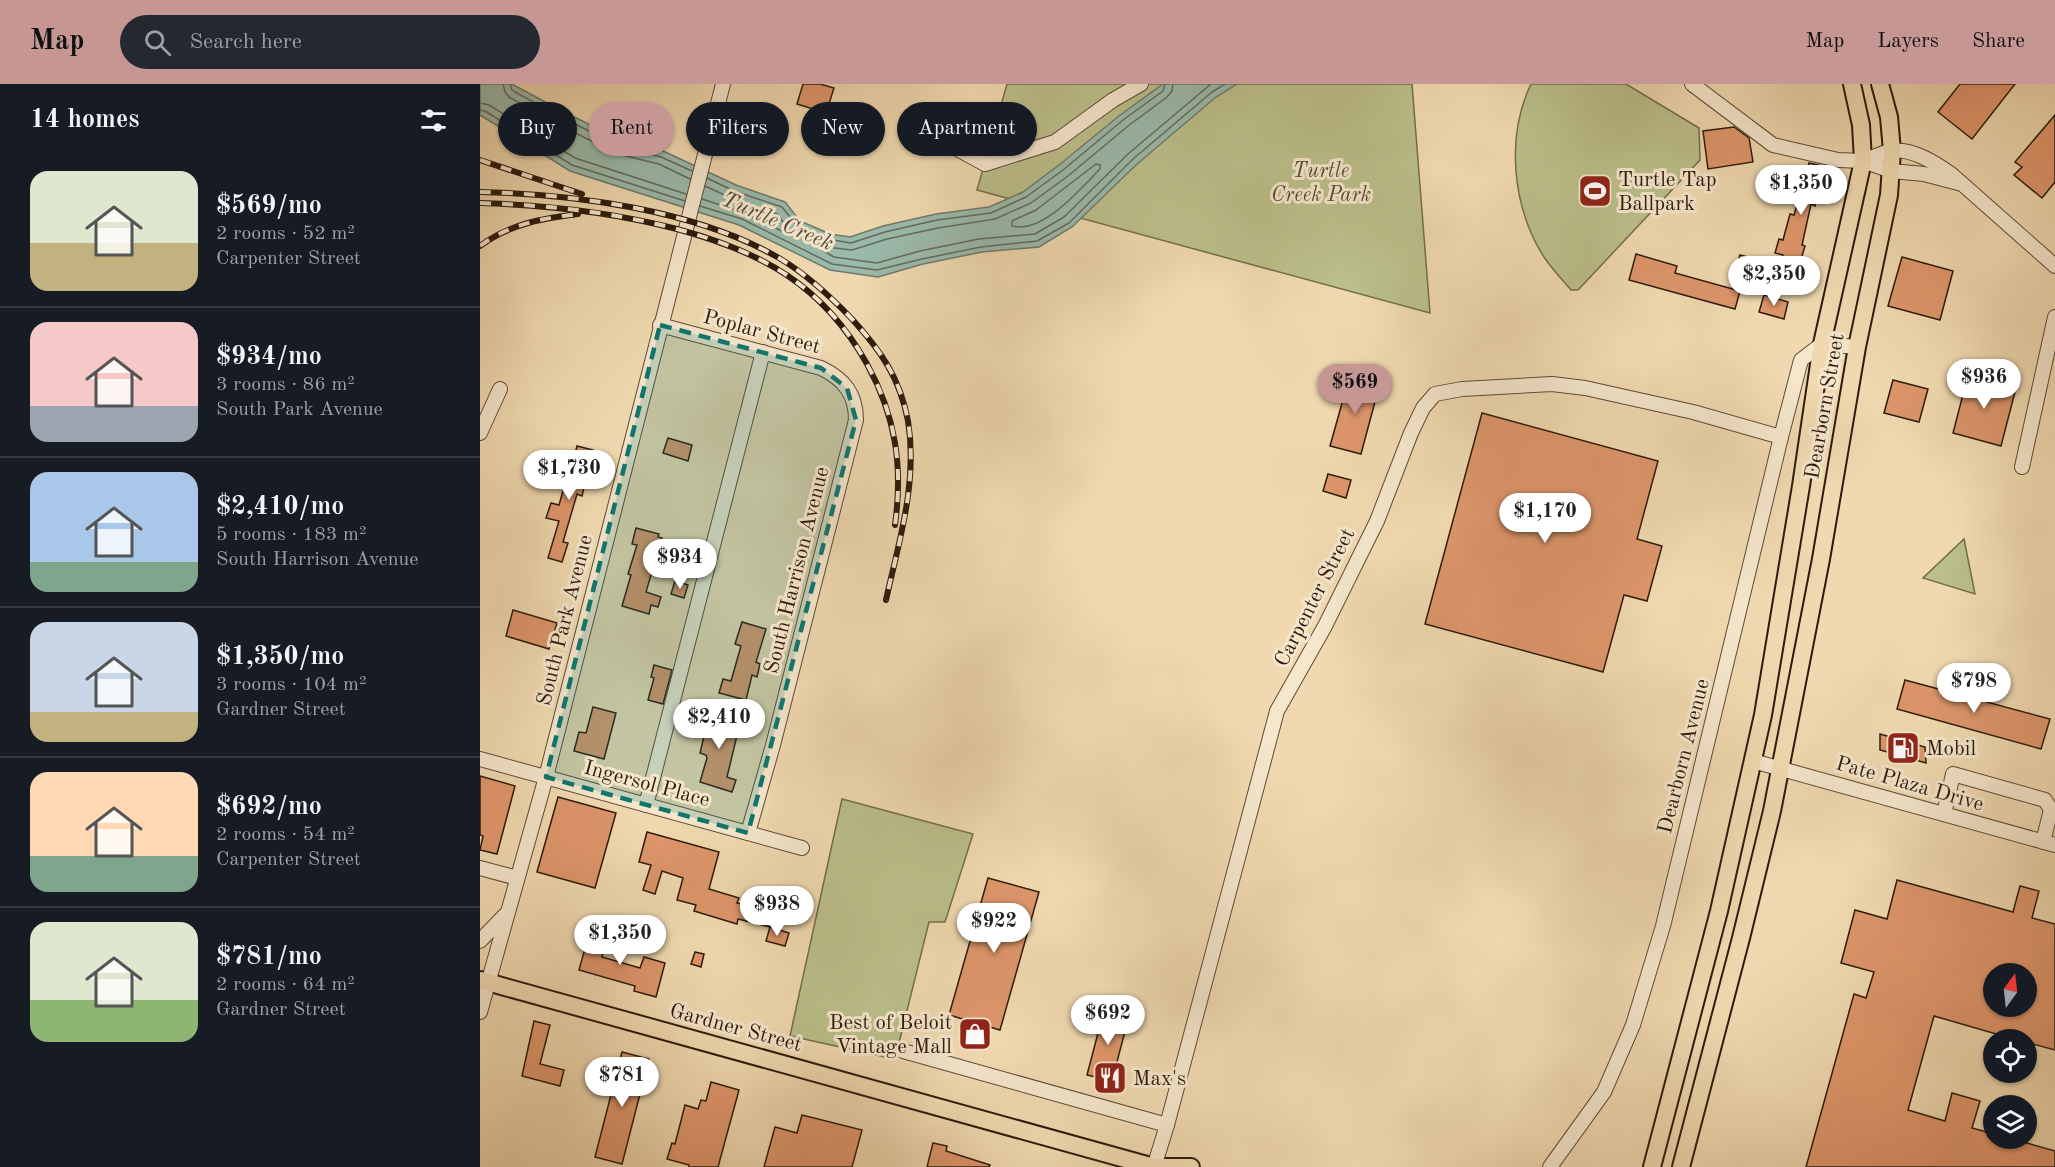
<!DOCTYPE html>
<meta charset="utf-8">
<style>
:root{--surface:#171b24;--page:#242831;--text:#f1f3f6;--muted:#9ea1a6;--line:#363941;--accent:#c59692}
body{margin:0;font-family:"Old Standard TT",serif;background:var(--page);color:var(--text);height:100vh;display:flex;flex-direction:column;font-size:22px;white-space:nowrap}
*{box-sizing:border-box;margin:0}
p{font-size:20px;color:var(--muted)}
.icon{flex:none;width:33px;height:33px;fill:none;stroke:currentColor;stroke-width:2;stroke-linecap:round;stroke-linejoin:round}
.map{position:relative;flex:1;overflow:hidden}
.details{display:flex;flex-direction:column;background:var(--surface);width:480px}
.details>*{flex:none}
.guide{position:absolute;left:18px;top:18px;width:570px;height:54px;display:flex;gap:12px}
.needle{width:39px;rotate:15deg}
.buttons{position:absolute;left:1503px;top:879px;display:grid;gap:12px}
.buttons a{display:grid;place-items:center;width:54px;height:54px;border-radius:50%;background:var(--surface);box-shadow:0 2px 4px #0004;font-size:30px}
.price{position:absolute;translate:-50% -51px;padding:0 14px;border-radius:21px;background:#fff;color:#222;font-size:20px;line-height:39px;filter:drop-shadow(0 2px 3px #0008)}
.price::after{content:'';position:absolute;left:50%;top:36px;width:18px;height:14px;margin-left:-9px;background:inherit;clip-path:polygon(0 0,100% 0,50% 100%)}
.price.current{background:var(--accent);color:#111}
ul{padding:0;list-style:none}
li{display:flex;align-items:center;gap:18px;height:150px;padding:0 30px}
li+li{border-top:2px solid var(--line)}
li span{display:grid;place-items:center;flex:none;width:168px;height:120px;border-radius:18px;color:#555}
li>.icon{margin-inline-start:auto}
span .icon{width:72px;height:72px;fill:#fffc;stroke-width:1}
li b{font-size:26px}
h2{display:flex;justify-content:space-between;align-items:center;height:72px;padding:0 30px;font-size:26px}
.chip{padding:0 21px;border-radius:27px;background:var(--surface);box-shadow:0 2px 4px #0004;font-size:21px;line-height:54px}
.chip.current{background:var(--accent);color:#111}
header{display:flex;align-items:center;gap:36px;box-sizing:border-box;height:84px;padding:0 30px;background:var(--accent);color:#111}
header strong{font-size:28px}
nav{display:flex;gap:33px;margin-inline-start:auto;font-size:21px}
.search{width:420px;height:54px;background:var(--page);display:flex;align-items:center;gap:15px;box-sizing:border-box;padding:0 21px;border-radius:33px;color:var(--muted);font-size:22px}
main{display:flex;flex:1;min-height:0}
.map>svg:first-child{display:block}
.green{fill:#bbbf8a;stroke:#746d4c;stroke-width:1.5}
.water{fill:#9abaab;stroke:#6e7a6c;stroke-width:1.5}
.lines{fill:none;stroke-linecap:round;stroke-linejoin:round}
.shore{stroke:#646a5c;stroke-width:1.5}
.building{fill:#de966b;stroke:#2d1b0d;stroke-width:1.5;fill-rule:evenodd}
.minor-casing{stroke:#5e4a36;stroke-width:16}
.major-casing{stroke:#2d1b0d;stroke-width:20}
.minor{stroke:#f5e6cc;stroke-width:14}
.major{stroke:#f0d9b0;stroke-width:16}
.rail-casing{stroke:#2d1b0d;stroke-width:6}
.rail{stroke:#f5e6cc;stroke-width:4;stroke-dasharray:11;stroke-linecap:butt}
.marked{fill:#0f766e;fill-opacity:0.2;stroke:#0f766e;stroke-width:4.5;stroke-dasharray:12 8;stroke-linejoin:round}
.labels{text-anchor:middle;stroke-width:6;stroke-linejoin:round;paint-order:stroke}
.park-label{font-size:21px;font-style:italic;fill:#584c32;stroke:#f5e6cc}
.poi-label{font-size:21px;fill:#2d1b0d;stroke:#f5e6cc;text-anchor:start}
.street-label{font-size:21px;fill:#2d1b0d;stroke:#f5e6cc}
.water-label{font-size:22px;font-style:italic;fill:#4e4b3c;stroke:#f5e6cc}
</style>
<header>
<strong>Map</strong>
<div class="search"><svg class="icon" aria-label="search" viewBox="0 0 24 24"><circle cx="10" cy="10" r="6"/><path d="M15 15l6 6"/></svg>Search here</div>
<nav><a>Map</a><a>Layers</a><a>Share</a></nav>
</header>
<main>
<section class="details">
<h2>14 homes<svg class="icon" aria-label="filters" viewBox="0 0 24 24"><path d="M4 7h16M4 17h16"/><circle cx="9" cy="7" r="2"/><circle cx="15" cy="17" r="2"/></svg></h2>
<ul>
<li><span style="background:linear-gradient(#dfe7d0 60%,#c2b280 0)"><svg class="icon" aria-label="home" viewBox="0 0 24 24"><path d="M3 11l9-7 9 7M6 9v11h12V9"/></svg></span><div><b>$569/mo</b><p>2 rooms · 52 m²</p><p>Carpenter Street</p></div></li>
<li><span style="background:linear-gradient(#f6c9c9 70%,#9aa5b1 0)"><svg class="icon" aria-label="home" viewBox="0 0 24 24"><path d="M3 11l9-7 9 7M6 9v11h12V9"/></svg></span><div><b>$934/mo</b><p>3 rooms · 86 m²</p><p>South Park Avenue</p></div></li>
<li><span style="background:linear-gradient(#a9c7e8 75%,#7fa58c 0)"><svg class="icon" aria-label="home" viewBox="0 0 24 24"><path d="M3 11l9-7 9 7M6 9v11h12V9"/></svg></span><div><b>$2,410/mo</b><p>5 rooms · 183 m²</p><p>South Harrison Avenue</p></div></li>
<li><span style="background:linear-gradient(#c9d6e8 75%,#c2b280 0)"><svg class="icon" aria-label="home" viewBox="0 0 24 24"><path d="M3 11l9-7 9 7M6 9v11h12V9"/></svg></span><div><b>$1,350/mo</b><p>3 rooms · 104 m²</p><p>Gardner Street</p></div></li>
<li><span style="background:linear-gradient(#ffd9b3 70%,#7fa58c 0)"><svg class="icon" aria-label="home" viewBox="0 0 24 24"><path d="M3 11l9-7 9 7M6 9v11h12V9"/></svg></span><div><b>$692/mo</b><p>2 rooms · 54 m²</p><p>Carpenter Street</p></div></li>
<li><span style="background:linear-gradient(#dfe7d0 65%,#8fb573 0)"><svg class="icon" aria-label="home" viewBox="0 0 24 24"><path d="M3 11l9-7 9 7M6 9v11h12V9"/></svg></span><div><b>$781/mo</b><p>2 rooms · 64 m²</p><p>Gardner Street</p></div></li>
</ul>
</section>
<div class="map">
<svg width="1575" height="1083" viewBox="0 0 1575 1083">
<rect width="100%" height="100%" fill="#f0d9b0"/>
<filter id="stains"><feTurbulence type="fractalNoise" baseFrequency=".00333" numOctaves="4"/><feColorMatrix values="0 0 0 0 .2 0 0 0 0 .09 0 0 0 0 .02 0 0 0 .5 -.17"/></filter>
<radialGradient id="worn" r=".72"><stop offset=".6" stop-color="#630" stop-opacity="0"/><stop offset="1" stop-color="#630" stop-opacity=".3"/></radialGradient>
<g class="green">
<path d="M527 0H932L950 229 497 106Z"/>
<path d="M1051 0H1146L1219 44 1220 76 1098 206H1091C1081 194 1070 183 1062 170 1032 120 1026 52 1051 0Z"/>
<path d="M1484 455 1495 510 1443 494Z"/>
<path d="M362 715 493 750 465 838H449L415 975 310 952Z"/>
</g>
<path class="water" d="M0 0H32L78 25 143 57 183 67 256 101 305 118 320 137 350 150 370 153 403 142 456 130 509 123 543 108 579 81 639 32 683 0H757L736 13 657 80 592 143 559 163 502 168 443 180 398 193 350 186 259 141 90 87 0 31Z"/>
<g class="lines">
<g class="shore">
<path d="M23 0 25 8 29 13 71 37 138 70 179 80 210 95"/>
<path d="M31 0V5L35 8 75 30 141 63 181 73 212 87"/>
<path d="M693 0 692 7 687 13 648 42 588 92 551 119 515 135 458 144 407 155 372 166 346 163 344 167 354 173 397 179 440 167 499 155 555 150 584 133 648 70 731 0"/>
<path d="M0 19 9 21 95 74 206 110"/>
<path d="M0 26 5 27 92 81 205 117"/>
<path d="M616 80 620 81V85C600 105 563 150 532 142V137L556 126Z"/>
<path d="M227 94 254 107 302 123 317 142 347 155 371 159 405 148 457 136 511 129 546 113 583 86 643 36 683 7 685 0"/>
<path d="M222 115 265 129 306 149 310 147 297 130 251 114 225 102"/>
<path d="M220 122 262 135 352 180 397 186 442 175 501 163 557 157 589 139 653 75 732 8 745 0"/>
</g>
</g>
<g class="building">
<path d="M323 0H340L354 4 346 29 317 20Z"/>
<path d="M1480 0H1535L1492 55 1458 28Z"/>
<path d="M1575 31V98L1562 114 1534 91 1542 83 1535 78Z"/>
<path d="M1254 43 1269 54 1273 78 1228 85 1223 47Z"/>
<path d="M1329 79 1347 83 1335 122 1331 120 1322 161 1325 162 1319 182 1301 177 1303 171 1295 169 1299 155 1303 156 1310 130 1314 131Z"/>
<path d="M1156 170 1197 182 1195 189 1260 207 1255 225 1149 196Z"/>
<path d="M1260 171 1276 175 1273 189 1256 185Z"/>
<path d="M1422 173 1473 187 1460 236 1408 222Z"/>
<path d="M1284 211 1308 218 1304 235 1279 228Z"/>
<path d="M870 291 900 299 881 370 850 362Z"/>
<path d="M1488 291 1536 304 1521 362 1473 349Z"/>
<path d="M1413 296 1448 305 1439 338 1404 329Z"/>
<path d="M1002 329 1178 377 1157 455 1182 462 1167 517 1144 511 1123 588 945 540Z"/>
<path d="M188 354 212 361 208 377 183 369Z"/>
<path d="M97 362 113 366 102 412 97 410 83 458 88 459 82 478 68 474 79 437 66 434 71 419 79 421 88 389H90Z"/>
<path d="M848 390 871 396 866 414 843 407Z"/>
<path d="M156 444 179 450 178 453 182 454 166 508 181 513 178 523 171 521 169 530 142 522 151 491 148 490 157 461 152 460Z"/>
<path d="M195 497 208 501 204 514 191 510Z"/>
<path d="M33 526 77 539 69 565 26 552Z"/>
<path d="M262 538 286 545 276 578 280 580 277 593 272 591 266 616 239 609 243 595 251 597 261 562 255 560Z"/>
<path d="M174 581 192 586 183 620 168 616 174 594 171 593Z"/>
<path d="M1425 596 1570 635 1561 665 1417 625Z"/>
<path d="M113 623 136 629 124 675 94 667 99 648 106 649Z"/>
<path d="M230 627 261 635 247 693 256 696 252 708 220 698 227 674 226 671 220 669Z"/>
<path d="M1400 650 1445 663 1446 679 1400 666Z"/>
<path d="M0 692 35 702 17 770 0 766 3 752 0 751Z"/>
<path d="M78 713 136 729 115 804 57 788Z"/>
<path d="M167 748 239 768 229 805 259 814 257 819 283 825 284 821 299 825 294 844 258 835 257 840 214 827 216 821 197 816 203 794 182 787 175 810 163 806 171 781 159 778Z"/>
<path d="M508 794 559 808 520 946 469 931Z"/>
<path d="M1417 796 1533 828 1540 802 1559 807 1552 834 1575 840V966L1546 958V956H1537L1454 932 1428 1026 1465 1037 1472 1009 1500 1017 1492 1044 1514 1050V1054H1529L1575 1067V1083H1326L1374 910 1386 914 1394 888 1361 879 1375 826 1407 835ZM1514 890H1546V922H1514Z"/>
<path d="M111 834 124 837 117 866 123 868 122 873 160 884 164 873 185 879 176 913 154 907 155 902 99 886 110 847H108Z"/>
<path d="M290 843 309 849 305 862 286 857Z"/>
<path d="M215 868 224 870 221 883 211 880Z"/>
<path d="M626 927 649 932 632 997 607 991 623 930 625 931Z"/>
<path d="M54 937 70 941 60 980 84 986 80 1002 42 992Z"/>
<path d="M142 968 169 975 142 1080 115 1073Z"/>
<path d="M231 998 259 1006 238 1083H209V1081L187 1075 192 1059 195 1060 205 1021 218 1025 221 1016 226 1017Z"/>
<path d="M322 1031 382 1046 372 1083H284L295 1043 317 1049Z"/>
<path d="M453 1059 467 1062 466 1067 510 1081 509 1083H447Z"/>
</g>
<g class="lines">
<defs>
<g id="minor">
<path d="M1212 0 1293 61 1358 76 1383 77 1411 87 1444 90 1482 100"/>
<path d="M470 61 505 80 575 58 633 16 661 0"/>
<path d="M1383 77C1392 74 1401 69 1410 67 1431 63 1455 79 1471 90L1575 182"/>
<path d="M180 241 341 284C364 295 376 310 376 336L293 661 268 749"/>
<path d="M0 349 20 305"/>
<path d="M1542 383 1575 233"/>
<path d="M0 675 322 764"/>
<path d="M1273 677 1575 761"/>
<path d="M166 721 283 268"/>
<path d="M1464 730 1473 690 1565 716 1571 726 1563 758"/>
<path d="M0 784 37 794"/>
<path d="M0 857 25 831"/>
<path d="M0 928 66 693 243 0"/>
<path d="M423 967 687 1041"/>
<path d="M674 1083 687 1041 797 627 845 542 897 437 931 349 943 324 955 310 982 305 1072 300 1105 304 1213 328 1301 353"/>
<path d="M1070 1083 1124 1008 1153 941 1183 842 1301 353 1321 276 1342 260 1377 263"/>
</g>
<g id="major">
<path d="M0 896 674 1083H711"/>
<path d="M1172 1083 1239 827 1283 631 1321 402 1342 260 1383 77 1381 41 1372 0"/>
<path d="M1201 1083 1261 854 1292 727 1341 475 1377 263 1409 111 1412 67 1409 33 1400 0"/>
</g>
</defs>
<use href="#minor" class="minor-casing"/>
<use href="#major" class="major-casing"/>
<use href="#minor" class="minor"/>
<use href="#major" class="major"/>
<defs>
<g id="rail">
<path d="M0 76 102 110"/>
<path d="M0 108C95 110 216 126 299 174 326 190 351 213 372 235 401 267 420 294 428 337 438 398 419 457 406 516"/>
<path d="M0 119C67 121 132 128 197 145 282 168 343 201 387 280 416 333 423 382 415 441"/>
<path d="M0 162C29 140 64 134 98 130"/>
</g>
</defs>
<use href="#rail" class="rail-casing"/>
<use href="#rail" class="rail"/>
</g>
<path class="marked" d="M180 241 341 284 367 304 376 336 268 749 66 693Z"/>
<defs>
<symbol id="stadium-square" viewBox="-11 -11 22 22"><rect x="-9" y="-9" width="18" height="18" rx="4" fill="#8f2418" stroke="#f5e6cc"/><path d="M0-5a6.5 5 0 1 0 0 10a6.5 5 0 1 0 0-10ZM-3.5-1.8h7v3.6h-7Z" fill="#fff"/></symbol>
<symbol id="fuel-square" viewBox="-11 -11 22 22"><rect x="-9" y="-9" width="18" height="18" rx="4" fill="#8f2418" stroke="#f5e6cc"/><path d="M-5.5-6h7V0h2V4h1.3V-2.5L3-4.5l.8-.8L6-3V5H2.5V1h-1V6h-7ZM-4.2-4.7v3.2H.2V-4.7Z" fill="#fff"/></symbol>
<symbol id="shop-square" viewBox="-11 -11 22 22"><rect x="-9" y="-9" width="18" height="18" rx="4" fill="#8f2418" stroke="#f5e6cc"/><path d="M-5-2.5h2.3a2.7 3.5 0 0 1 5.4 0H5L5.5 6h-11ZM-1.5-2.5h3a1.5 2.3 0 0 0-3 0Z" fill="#fff"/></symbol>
<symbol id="restaurant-square" viewBox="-11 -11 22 22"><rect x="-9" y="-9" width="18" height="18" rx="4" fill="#8f2418" stroke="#f5e6cc"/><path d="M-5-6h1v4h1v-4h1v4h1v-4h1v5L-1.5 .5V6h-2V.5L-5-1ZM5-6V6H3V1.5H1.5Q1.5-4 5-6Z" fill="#fff"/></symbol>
</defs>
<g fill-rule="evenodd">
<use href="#stadium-square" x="1096" y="88" width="38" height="38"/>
<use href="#fuel-square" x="1404" y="645" width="38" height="38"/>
<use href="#shop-square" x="476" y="931" width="38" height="38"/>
<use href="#restaurant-square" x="611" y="975" width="38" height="38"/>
</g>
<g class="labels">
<g class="park-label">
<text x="841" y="93">Turtle<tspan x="841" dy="24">Creek Park</tspan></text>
</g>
<g class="poi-label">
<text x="1138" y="102">Turtle Tap<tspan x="1138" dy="24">Ballpark</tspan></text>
<text x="1446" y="671">Mobil</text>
<text x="472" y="945" text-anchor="end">Best of Beloit<tspan x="472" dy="24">Vintage Mall</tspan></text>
<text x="653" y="1001">Max's</text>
</g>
<g class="street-label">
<text transform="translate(282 247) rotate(15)" y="7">Poplar Street</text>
<text transform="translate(1344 322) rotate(-80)" y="7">Dearborn Street</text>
<text transform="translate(316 486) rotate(-76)" y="7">South Harrison Avenue</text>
<text transform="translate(834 513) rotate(-63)" y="7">Carpenter Street</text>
<text transform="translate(84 536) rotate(-76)" y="7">South Park Avenue</text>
<text transform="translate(1203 672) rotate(-76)" y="7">Dearborn Avenue</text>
<text transform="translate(167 699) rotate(15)" y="7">Ingersol Place</text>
<text transform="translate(1430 699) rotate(16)" y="7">Pate Plaza Drive</text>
<text transform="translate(256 943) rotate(15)" y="7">Gardner Street</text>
</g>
<g class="water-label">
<text transform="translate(298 136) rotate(23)" y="8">Turtle Creek</text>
</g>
</g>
<rect width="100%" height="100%" filter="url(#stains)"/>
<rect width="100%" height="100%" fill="url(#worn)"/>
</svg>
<div class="buttons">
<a><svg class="needle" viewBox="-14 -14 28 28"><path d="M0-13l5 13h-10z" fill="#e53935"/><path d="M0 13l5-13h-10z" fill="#9ea1a6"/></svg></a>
<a><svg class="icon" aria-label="locate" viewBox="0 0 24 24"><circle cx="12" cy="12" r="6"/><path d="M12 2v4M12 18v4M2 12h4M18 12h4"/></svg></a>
<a><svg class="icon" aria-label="layers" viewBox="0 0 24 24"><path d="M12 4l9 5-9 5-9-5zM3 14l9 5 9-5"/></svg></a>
</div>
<b class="price" style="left:1321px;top:132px">$1,350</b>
<b class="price" style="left:1294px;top:223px">$2,350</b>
<b class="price" style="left:1504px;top:326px">$936</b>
<b class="price current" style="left:875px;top:331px">$569</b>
<b class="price" style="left:89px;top:417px">$1,730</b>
<b class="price" style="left:1065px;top:460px">$1,170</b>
<b class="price" style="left:200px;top:506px">$934</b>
<b class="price" style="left:1494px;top:630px">$798</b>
<b class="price" style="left:239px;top:666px">$2,410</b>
<b class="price" style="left:297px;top:853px">$938</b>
<b class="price" style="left:514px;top:870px">$922</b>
<b class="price" style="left:140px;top:882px">$1,350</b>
<b class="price" style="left:628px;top:962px">$692</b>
<b class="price" style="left:142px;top:1024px">$781</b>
<div class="guide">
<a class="chip">Buy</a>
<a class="chip current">Rent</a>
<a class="chip">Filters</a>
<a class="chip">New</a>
<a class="chip">Apartment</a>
</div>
</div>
</main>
